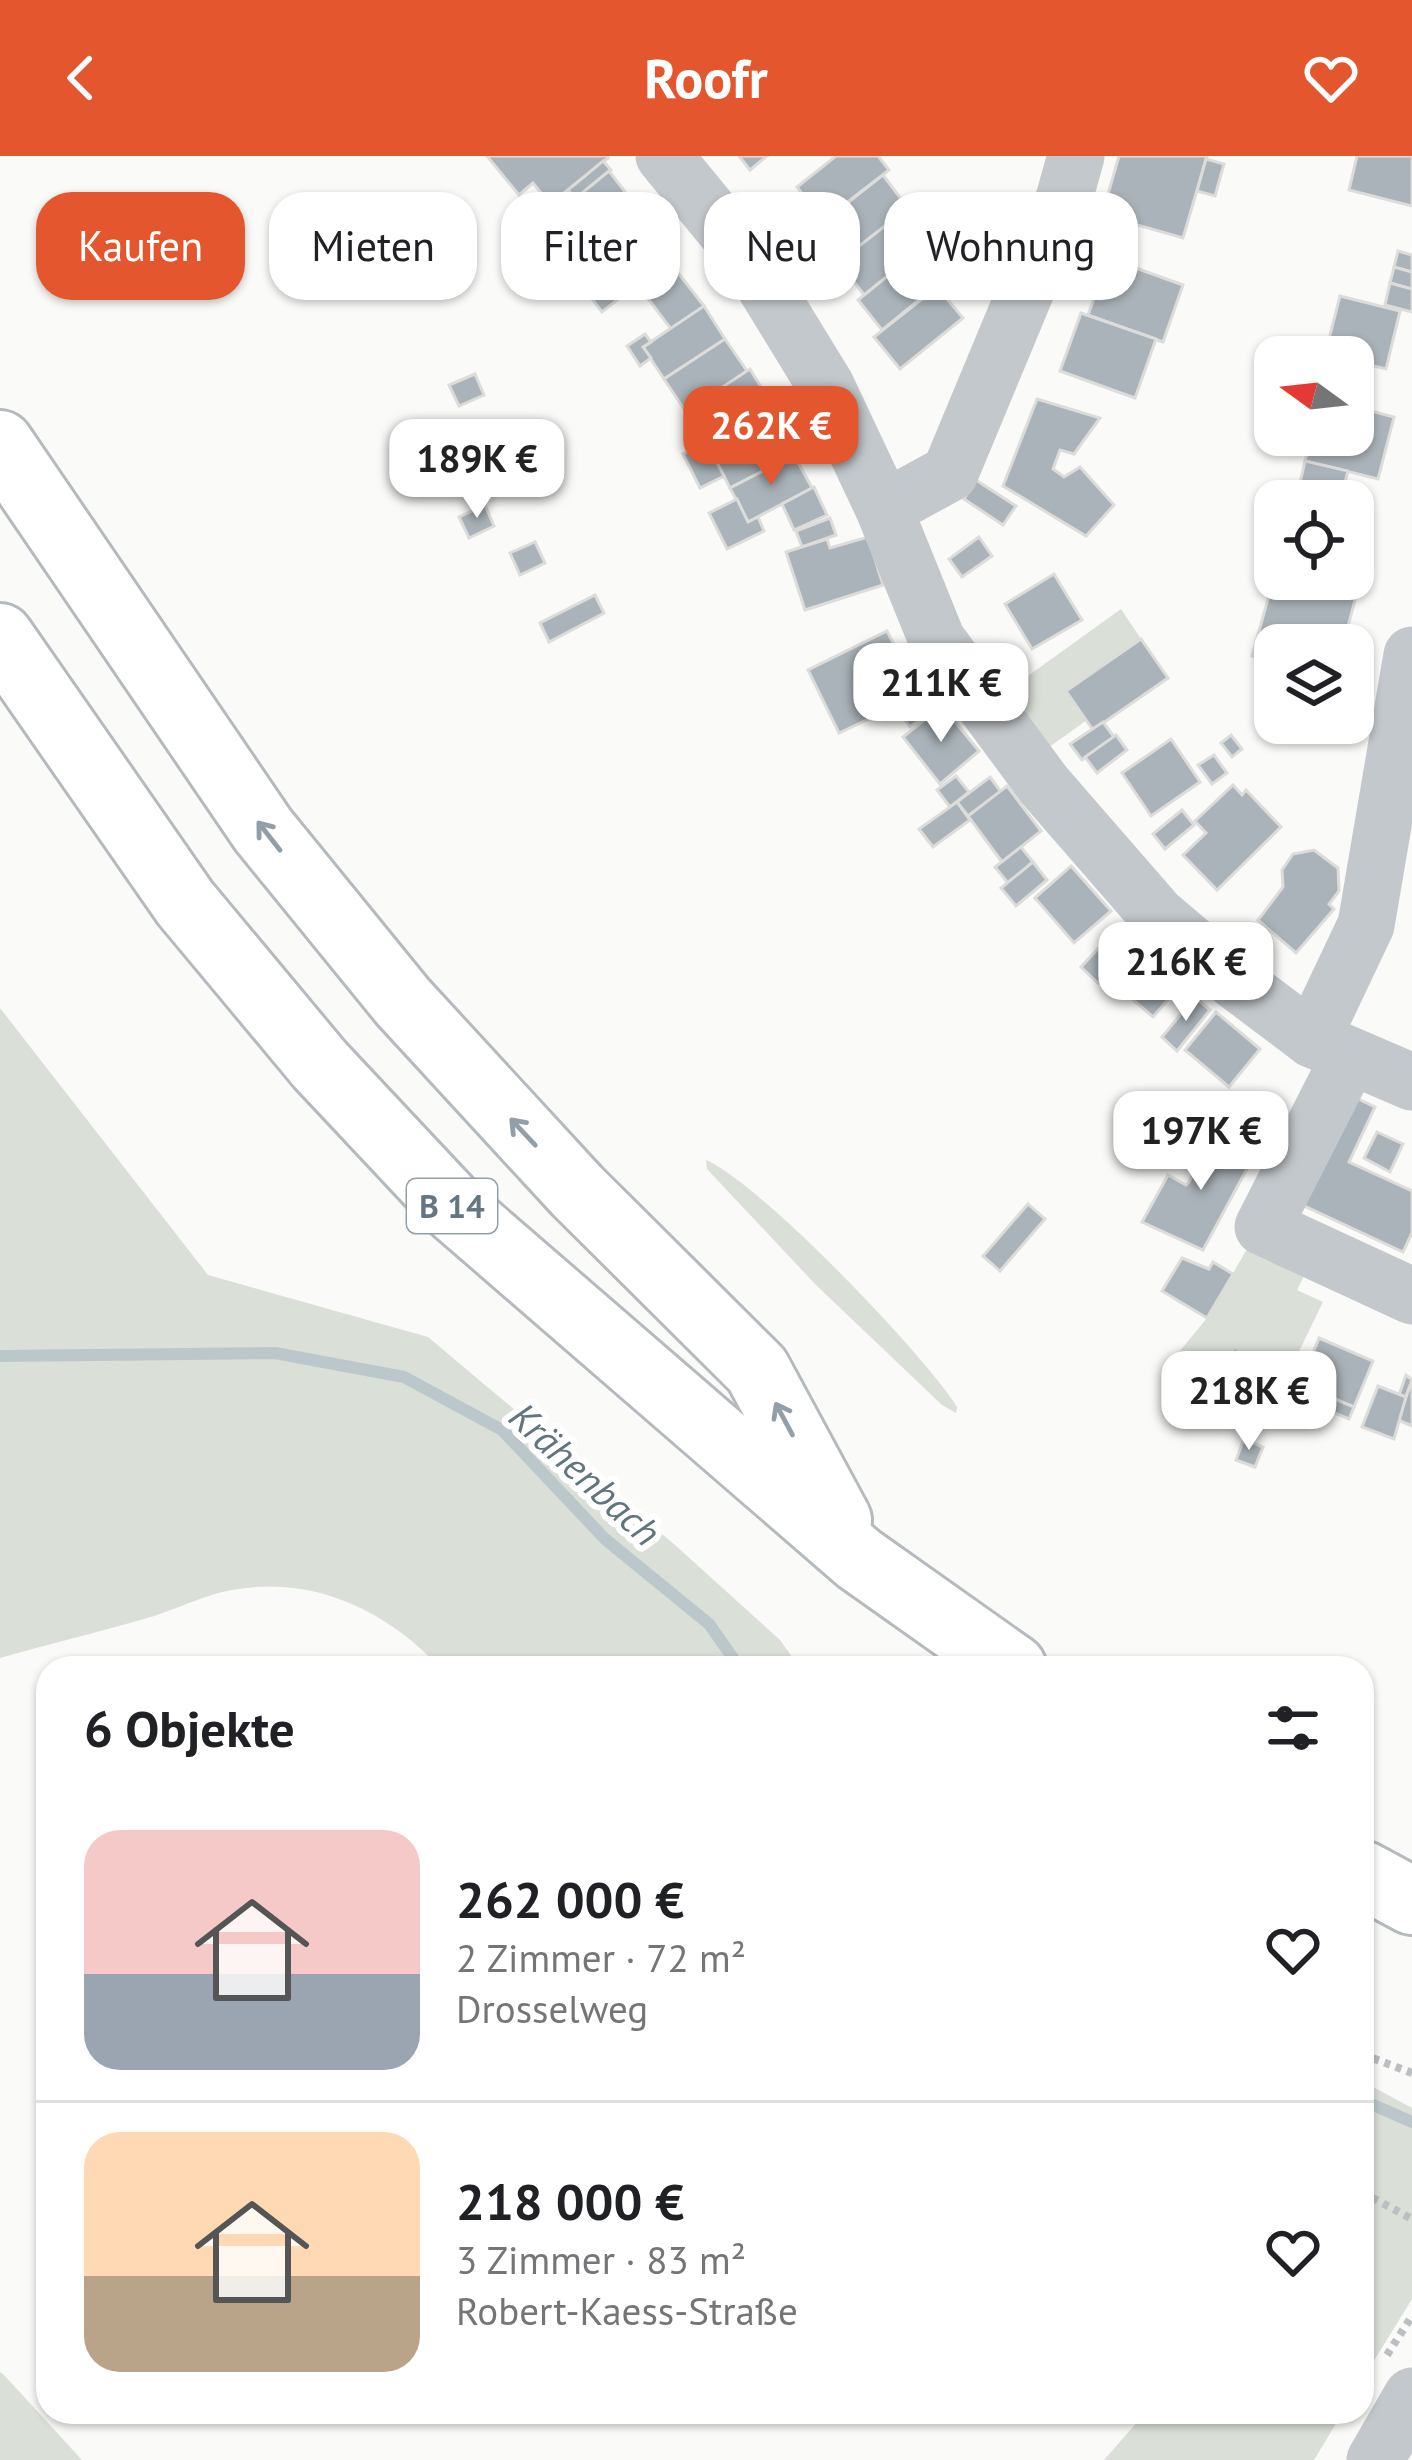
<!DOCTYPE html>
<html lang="de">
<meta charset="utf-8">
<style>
:root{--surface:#fff;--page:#f2f2f2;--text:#202124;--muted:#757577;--line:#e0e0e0;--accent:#e4572e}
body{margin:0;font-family:"PT Sans",sans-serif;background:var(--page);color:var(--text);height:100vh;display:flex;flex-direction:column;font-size:45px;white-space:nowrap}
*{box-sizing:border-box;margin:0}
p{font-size:39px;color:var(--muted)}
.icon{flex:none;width:66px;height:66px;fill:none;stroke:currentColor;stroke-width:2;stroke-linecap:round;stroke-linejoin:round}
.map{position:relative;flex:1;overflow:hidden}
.side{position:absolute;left:36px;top:1500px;width:1338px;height:768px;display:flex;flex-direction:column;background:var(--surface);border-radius:36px;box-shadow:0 3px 9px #0004}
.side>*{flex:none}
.banner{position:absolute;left:36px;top:36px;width:1341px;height:108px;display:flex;gap:24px}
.needle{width:78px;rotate:285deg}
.buttons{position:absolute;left:1254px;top:180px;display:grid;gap:24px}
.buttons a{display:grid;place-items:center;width:120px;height:120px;border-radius:24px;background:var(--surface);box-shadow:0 3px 9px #0004;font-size:60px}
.price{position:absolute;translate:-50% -102px;padding:0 27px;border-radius:24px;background:#fff;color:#222;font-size:39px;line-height:78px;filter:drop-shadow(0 3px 6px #0008)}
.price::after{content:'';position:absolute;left:50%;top:72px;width:36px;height:27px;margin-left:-18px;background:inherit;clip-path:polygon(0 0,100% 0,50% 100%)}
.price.current{background:var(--accent);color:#fff}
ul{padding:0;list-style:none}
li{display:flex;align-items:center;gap:36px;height:300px;padding:0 48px}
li+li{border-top:3px solid var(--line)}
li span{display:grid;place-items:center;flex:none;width:336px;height:240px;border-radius:36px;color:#555}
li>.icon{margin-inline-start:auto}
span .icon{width:144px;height:144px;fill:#fffc;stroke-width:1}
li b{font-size:51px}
h2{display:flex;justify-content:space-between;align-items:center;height:144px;padding:0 48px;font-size:51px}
.chip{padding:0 42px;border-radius:36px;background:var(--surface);box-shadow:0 3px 9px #0004;font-size:42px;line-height:108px}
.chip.current{background:var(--accent);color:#fff}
header{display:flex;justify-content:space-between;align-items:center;height:156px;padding:0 48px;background:var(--accent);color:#fff;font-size:54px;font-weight:700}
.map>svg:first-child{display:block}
.green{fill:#dadfd7}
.water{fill:#bbc7cb}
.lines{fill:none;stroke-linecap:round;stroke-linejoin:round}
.stream{stroke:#bbc7cb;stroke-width:12}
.building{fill:#aab3b9;stroke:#dcdcda;stroke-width:3}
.major-casing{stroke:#b5babe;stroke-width:72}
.path{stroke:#bbbfc2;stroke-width:8;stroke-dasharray:6 6;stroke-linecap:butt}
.minor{stroke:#c3c8cc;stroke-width:57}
.major{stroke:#fff;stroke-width:66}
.oneway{stroke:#939fa8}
.labels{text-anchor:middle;stroke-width:12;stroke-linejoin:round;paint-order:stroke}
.shield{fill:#fff;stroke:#939fa8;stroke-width:3}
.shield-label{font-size:33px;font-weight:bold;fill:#657683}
.water-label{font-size:39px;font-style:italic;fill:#60757c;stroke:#fff}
</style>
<header><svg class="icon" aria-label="back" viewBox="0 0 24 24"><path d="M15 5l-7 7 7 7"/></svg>Roofr<svg class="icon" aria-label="heart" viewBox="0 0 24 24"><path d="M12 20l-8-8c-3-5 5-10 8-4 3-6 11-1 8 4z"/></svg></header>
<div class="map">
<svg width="1412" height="2304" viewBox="0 0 1412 2304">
<rect width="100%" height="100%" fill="#fafaf8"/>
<g class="green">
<path d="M1121 453 1141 483 1067 534 1087 564 1045 594 1004 537Z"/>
<path d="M0 852 208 1119 428 1181 675 1389 780 1484 800 1512H440C387 1454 312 1419 232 1434 203 1439 173 1455 144 1463 96 1477 48 1488 0 1502Z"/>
<path d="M706 1004C761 1028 924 1198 957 1251L956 1257 942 1249 816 1129 707 1013Z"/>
<path d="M1247 1093 1305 1118 1297 1134 1323 1146 1264 1267 1179 1196 1207 1162Z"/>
<path d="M1362 1925 1412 1952V2143L1362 2224Z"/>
<path d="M0 2216 4 2219 82 2304H0Z"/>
<path d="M1146 2256H1343L1314 2304H1104Z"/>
</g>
<path class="water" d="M1235 1193 1279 1230 1261 1252 1217 1215Z"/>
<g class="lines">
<g class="stream">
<path d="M0 1200 275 1197 404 1221 502 1274 605 1383 709 1468 740 1512"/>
<path d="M1362 1944 1412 1966"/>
</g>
</g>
<g class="building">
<path d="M487 0H606L608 2 550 48 533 27 519 39Z"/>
<path d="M739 0H767L750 14Z"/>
<path d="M836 0H878L889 14 823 65 797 31Z"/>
<path d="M1119 0H1207L1183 82 1102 59Z"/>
<path d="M1357 0H1412V50L1349 34Z"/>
<path d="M1206 3 1224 8 1215 40 1197 35Z"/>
<path d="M603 5 611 14 575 43 568 34Z"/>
<path d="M609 15 626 37 593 63 576 42Z"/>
<path d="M883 19 908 52 844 102 818 70Z"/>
<path d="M617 45 640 77 578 125 554 94Z"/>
<path d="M904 55 929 87 864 139 839 106Z"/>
<path d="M640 77 664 107 602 156 578 125Z"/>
<path d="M1100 80 1136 92 1130 109 1093 102Z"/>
<path d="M921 93 945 123 882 174 858 144Z"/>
<path d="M1398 95 1412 99V116L1394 111Z"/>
<path d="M1108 102 1183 129 1163 186 1088 159Z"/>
<path d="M668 104 704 150 671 173 637 128Z"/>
<path d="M1394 111 1412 116V133L1390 127Z"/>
<path d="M1390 127 1412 133V156L1385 149Z"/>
<path d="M937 131 963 162 900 213 874 181Z"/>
<path d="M1340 140 1400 155 1386 213 1353 205V201L1325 199Z"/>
<path d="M704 150 725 183 664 223 643 191Z"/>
<path d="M1081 157 1156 183 1135 242 1060 215Z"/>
<path d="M645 178 651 186 643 191 651 202 640 210 627 190Z"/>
<path d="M725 183 747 215 686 256 664 223Z"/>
<path d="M750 213 781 264 744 283 715 236Z"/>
<path d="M475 218 484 239 459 250 449 229Z"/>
<path d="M1037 243 1100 262 1074 298 1060 294 1053 313 1064 321 1080 311 1114 349 1086 380 1003 330Z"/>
<path d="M1353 250 1394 261 1378 323 1305 305 1312 279H1353Z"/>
<path d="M777 266 794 299 730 332 713 299Z"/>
<path d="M717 281 723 294 713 299 724 320 700 332 683 298Z"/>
<path d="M794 299 812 332 748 366 730 332Z"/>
<path d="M448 301 458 322 433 333 423 312Z"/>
<path d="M1305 305 1348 315 1340 345H1296Z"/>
<path d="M976 324 1016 350 1003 369 964 343Z"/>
<path d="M814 331 827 359 794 374 782 348Z"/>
<path d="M737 343 748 366 758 361 764 375 727 393 709 357Z"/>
<path d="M485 349 494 370 469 382 459 361Z"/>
<path d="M830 362 836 379 802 391 796 375Z"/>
<path d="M868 381 883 429 805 454 786 396 827 383 830 392Z"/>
<path d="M979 381 992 400 962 421 949 403Z"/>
<path d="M535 386 545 407 520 419 510 397Z"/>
<path d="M1054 418 1082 464 1032 493 1005 448Z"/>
<path d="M1275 418V423H1323L1358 433 1343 489H1275V506L1252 500Z"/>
<path d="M595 439 604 457 549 486 540 467Z"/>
<path d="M887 475 911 522 865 544 873 561 839 577 808 514Z"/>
<path d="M1141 483 1168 522 1093 574 1066 535Z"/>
<path d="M929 535 940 549 910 571 900 557Z"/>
<path d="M942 550 979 595 940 628 903 581Z"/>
<path d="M1103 566 1114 581 1082 604 1070 588Z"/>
<path d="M1116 579 1127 594 1097 617 1085 601Z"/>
<path d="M1231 579 1242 593 1232 601 1221 587Z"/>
<path d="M1171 583 1200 626 1151 660 1122 617Z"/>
<path d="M1214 599 1227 617 1212 628 1198 609Z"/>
<path d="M956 620 969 636 950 651 937 634Z"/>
<path d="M990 621 1001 636 968 660 957 646Z"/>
<path d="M1233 629 1242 639 1246 634 1281 671 1217 734 1183 699 1206 677 1195 665Z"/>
<path d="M1007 630 1041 675 1002 706 968 660Z"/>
<path d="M957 646 970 664 933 691 919 673Z"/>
<path d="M1182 654 1194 669 1165 693 1153 678Z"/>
<path d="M1021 691 1033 706 1008 727 995 711Z"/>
<path d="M1314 694 1338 712 1339 735 1329 748 1334 753 1296 797 1258 764 1283 731 1282 714 1293 698Z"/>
<path d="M1033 706 1047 724 1016 750 1001 732Z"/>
<path d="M1071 710 1111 755 1074 787 1035 742Z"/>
<path d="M1108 782 1125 798 1098 827 1081 811Z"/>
<path d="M1152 785 1170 802 1169 812 1184 825 1153 861 1109 823 1140 786Z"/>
<path d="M1195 841 1210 854 1177 895 1162 881Z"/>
<path d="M1216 856 1260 893 1229 931 1185 894Z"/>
<path d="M1352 940 1375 951 1349 1006 1412 1035V1077L1403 1096 1296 1046Z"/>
<path d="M1213 975 1255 998 1203 1094 1142 1066 1168 1019 1186 1029 1189 1026Z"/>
<path d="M1377 976 1403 988 1390 1016 1364 1002Z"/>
<path d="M1028 1048 1045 1063 1000 1115 983 1100Z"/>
<path d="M1182 1102 1209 1113 1213 1106 1233 1118 1207 1162 1162 1135Z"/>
<path d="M1319 1182 1373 1205 1354 1251 1300 1229Z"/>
<path d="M1406 1219 1412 1224 1401 1255 1394 1253Z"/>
<path d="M1412 1224V1270L1398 1264Z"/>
<path d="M1378 1230 1406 1241 1394 1283 1362 1271Z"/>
<path d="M1321 1237 1354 1251 1349 1263 1316 1249Z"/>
<path d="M1244 1283 1263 1291 1255 1311 1236 1304Z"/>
</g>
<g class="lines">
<defs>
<g id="major">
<path d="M0 288 263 674 403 846 577 1035 757 1214 838 1364"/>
<path d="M0 481 185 747 320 909 456 1054 859 1403 1013 1512"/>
<path d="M1362 1718 1412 1745"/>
</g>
</defs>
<use href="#major" class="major-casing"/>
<g class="path">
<path d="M1362 1898 1412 1917"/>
<path d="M1362 2036 1412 2063"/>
<path d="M1387 2199 1412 2160"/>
</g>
<g class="minor">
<path d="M664 0 747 101 826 230 884 353 937 484 1044 629 1157 759 1235 825 1312 883 1412 926"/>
<path d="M884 353 950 317 1064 43 1076 0"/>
<path d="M1312 883 1366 769 1412 499"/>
<path d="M1349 902 1263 1071 1412 1140"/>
<path d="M1375 2304 1412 2240"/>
</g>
<use href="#major" class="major"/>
</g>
<defs><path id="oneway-shaft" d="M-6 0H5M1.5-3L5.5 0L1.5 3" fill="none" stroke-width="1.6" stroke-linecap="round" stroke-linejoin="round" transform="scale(3)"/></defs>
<g class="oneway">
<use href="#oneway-shaft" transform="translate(269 680) rotate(-128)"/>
<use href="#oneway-shaft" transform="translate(523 976) rotate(-133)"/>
<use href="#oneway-shaft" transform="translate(784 1263) rotate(-118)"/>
</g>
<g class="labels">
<rect class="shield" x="407" y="1023" width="90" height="54" rx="9"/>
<g class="shield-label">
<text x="452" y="1062">B 14</text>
</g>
<g class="water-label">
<text transform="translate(585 1318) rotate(43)" y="14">Krähenbach</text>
</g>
</g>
</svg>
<div class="buttons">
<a><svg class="needle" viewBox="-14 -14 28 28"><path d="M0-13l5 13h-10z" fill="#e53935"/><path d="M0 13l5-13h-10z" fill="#757577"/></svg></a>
<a><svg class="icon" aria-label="locate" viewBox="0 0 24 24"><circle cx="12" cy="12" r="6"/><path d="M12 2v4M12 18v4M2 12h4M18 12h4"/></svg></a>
<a><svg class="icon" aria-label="layers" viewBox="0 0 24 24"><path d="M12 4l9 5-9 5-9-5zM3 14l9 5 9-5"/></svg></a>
</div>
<b class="price current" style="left:771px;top:332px">262K €</b>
<b class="price" style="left:477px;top:365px">189K €</b>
<b class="price" style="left:941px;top:589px">211K €</b>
<b class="price" style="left:1186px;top:868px">216K €</b>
<b class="price" style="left:1201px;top:1037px">197K €</b>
<b class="price" style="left:1249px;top:1297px">218K €</b>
<div class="banner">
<a class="chip current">Kaufen</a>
<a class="chip">Mieten</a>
<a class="chip">Filter</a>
<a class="chip">Neu</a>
<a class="chip">Wohnung</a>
</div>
<section class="side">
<h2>6 Objekte<svg class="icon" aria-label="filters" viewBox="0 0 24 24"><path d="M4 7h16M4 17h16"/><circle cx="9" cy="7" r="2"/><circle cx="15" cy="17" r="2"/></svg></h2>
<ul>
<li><span style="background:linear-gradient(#f6c9c9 60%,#9aa5b1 0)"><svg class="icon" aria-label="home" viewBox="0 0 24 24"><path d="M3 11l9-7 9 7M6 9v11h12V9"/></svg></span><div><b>262 000 €</b><p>2 Zimmer · 72 m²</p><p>Drosselweg</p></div><svg class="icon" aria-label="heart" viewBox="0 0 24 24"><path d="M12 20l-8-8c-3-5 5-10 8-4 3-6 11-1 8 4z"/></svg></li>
<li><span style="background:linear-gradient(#ffd9b3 60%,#b9a48a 0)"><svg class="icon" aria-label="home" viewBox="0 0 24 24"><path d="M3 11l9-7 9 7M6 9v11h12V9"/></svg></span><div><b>218 000 €</b><p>3 Zimmer · 83 m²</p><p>Robert-Kaess-Straße</p></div><svg class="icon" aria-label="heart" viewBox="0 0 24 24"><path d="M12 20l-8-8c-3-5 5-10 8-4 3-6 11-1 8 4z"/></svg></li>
</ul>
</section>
</div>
